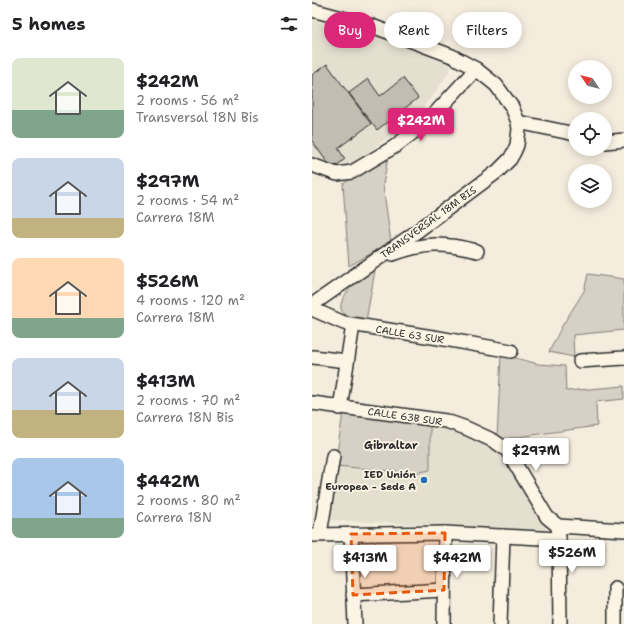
<!DOCTYPE html>
<meta charset="utf-8">
<style>
:root{--surface:#fff;--page:#f2f2f2;--text:#202124;--muted:#757577;--accent:#db2777}
body{margin:0;font-family:"Shantell Sans",sans-serif;background:var(--page);color:var(--text);height:100vh;display:flex;flex-direction:column;font-size:15px;white-space:nowrap}
*{box-sizing:border-box;margin:0}
p{font-size:13px;color:var(--muted)}
.icon{flex:none;width:22px;height:22px;fill:none;stroke:currentColor;stroke-width:2;stroke-linecap:round;stroke-linejoin:round}
.map{position:relative;flex:1;overflow:hidden}
.side{display:flex;flex-direction:column;background:var(--surface);width:312px}
.side>*{flex:none}
.top-card{position:absolute;left:12px;top:12px;width:240px;height:36px;display:flex;gap:8px}
.needle{width:26px;rotate:305deg}
.fabs{position:absolute;left:256px;top:60px;display:grid;gap:8px}
.fabs a{display:grid;place-items:center;width:44px;height:44px;border-radius:50%;background:var(--surface);box-shadow:0 2px 10px #0003;font-size:20px}
.price{position:absolute;translate:-50% -34px;padding:0 9px;border-radius:4px;background:#fff;color:#222;font-size:13px;line-height:26px;filter:drop-shadow(0 1px 2px #0008)}
.price::after{content:'';position:absolute;left:50%;top:24px;width:12px;height:9px;margin-left:-6px;background:inherit;clip-path:polygon(0 0,100% 0,50% 100%)}
.price.active{background:var(--accent);color:#fff}
ul{padding:0;list-style:none}
li{display:flex;align-items:center;gap:12px;height:100px;padding:0 12px}
li span{display:grid;place-items:center;flex:none;width:112px;height:80px;border-radius:8px;color:#555}
li>.icon{margin-inline-start:auto}
span .icon{width:48px;height:48px;fill:#fffc;stroke-width:1}
li b{font-size:17px}
h2{display:flex;justify-content:space-between;align-items:center;height:48px;padding:0 12px;font-size:17px}
.pill{padding:0 14px;border-radius:18px;background:var(--surface);box-shadow:0 2px 10px #0003;font-size:14px;line-height:36px}
.pill.active{background:var(--accent);color:#fff}
main{display:flex;flex:1;min-height:0}
.map>svg:first-child{display:block}
.built{fill:#e5dfd0}
.green{fill:#d6d1c4;stroke:#807e78}
.building{fill:#c2bdb1;stroke:#2b2b2b}
.lines{fill:none;stroke-linecap:round;stroke-linejoin:round}
.street-casing{stroke:#2b2b2b;stroke-width:16}
.street{stroke:#fcf5e5;stroke-width:13}
.marked{fill:#e8590c;fill-opacity:0.2;stroke:#e8590c;stroke-width:3;stroke-dasharray:8 5;stroke-linejoin:round}
.poi-dot{fill:#1f6fb2;stroke:#fcf5e5;stroke-width:1.5}
.labels{text-anchor:middle;stroke-width:3.5;stroke-linejoin:round;paint-order:stroke}
.street-label{font-size:10px;fill:#2b2b2b;stroke:#fcf5e5}
.poi-label{font-size:10px;font-weight:bold;fill:#2b2b2b;stroke:#fcf5e5;text-anchor:end}
.neighbourhood-label{font-size:11px;font-weight:bold;fill:#2b2b2b;stroke:#fcf5e5}
</style>
<main>
<section class="side">
<h2>5 homes<svg class="icon" aria-label="filters" viewBox="0 0 24 24"><path d="M4 7h16M4 17h16"/><circle cx="9" cy="7" r="2"/><circle cx="15" cy="17" r="2"/></svg></h2>
<ul>
<li><span style="background:linear-gradient(#dfe7d0 65%,#7fa58c 0)"><svg class="icon" aria-label="home" viewBox="0 0 24 24"><path d="M3 11l9-7 9 7M6 9v11h12V9"/></svg></span><div><b>$242M</b><p>2 rooms · 56 m²</p><p>Transversal 18N Bis</p></div></li>
<li><span style="background:linear-gradient(#c9d6e8 75%,#c2b280 0)"><svg class="icon" aria-label="home" viewBox="0 0 24 24"><path d="M3 11l9-7 9 7M6 9v11h12V9"/></svg></span><div><b>$297M</b><p>2 rooms · 54 m²</p><p>Carrera 18M</p></div></li>
<li><span style="background:linear-gradient(#ffd9b3 75%,#7fa58c 0)"><svg class="icon" aria-label="home" viewBox="0 0 24 24"><path d="M3 11l9-7 9 7M6 9v11h12V9"/></svg></span><div><b>$526M</b><p>4 rooms · 120 m²</p><p>Carrera 18M</p></div></li>
<li><span style="background:linear-gradient(#c9d6e8 65%,#c2b280 0)"><svg class="icon" aria-label="home" viewBox="0 0 24 24"><path d="M3 11l9-7 9 7M6 9v11h12V9"/></svg></span><div><b>$413M</b><p>2 rooms · 70 m²</p><p>Carrera 18N Bis</p></div></li>
<li><span style="background:linear-gradient(#a9c7e8 75%,#7fa58c 0)"><svg class="icon" aria-label="home" viewBox="0 0 24 24"><path d="M3 11l9-7 9 7M6 9v11h12V9"/></svg></span><div><b>$442M</b><p>2 rooms · 80 m²</p><p>Carrera 18N</p></div></li>
</ul>
</section>
<div class="map">
<svg width="312" height="624" viewBox="0 0 312 624">
<rect width="100%" height="100%" fill="#f4edde"/>
<filter id="ink" filterUnits="userSpaceOnUse"><feTurbulence type="fractalNoise" baseFrequency=".025" numOctaves="2"/><feDisplacementMap in="SourceGraphic" scale="8" xChannelSelector="R" yChannelSelector="G"/><feConvolveMatrix kernelMatrix="1 2 1 2 8 2 1 2 1" color-interpolation-filters="sRGB"/></filter>
<g filter="url(#ink)">
<g class="built">
<path d="M0 20 59 33 136 64 139 67 138 70 122 94 103 117 33 170 0 162Z"/>
<path d="M118 423 157 434 184 449 190 457 219 506 228 519 236 526 233 530 15 520 23 466 104 473Z"/>
</g>
<g class="green">
<path d="M77 152 71 185 79 242 37 266 31 184Z"/>
<path d="M64 265 54 321 34 317C33 315 30 312 29 309 26 294 55 273 64 265Z"/>
<path d="M276 274 312 279V330L261 335 262 357 237 352 250 326 272 291Z"/>
<path d="M189 354 226 364 253 366 254 391 312 386V399L284 402 285 426 185 440Z"/>
<path d="M31 413 118 423V470L104 473 23 466Z"/>
</g>
<g class="building">
<path d="M15 64 59 124 26 148 33 159 20 169 0 141V75Z"/>
<path d="M91 78 106 98 65 130 37 93 56 79 68 96Z"/>
</g>
<g class="lines">
<defs>
<g id="street">
<path d="M0 10 60 26 140 56 164 69 184 85 200 107 206 122 207 129 205 145 202 152 198 159 186 171 104 232 0 305"/>
<path d="M206 122 263 134"/>
<path d="M293 142 312 140"/>
<path d="M0 165 25 174 40 172 82 147 116 121 164 69"/>
<path d="M81 254C113 242 133 243 165 251"/>
<path d="M0 309 32 323 127 338 199 351"/>
<path d="M1 357 35 361"/>
<path d="M268 361 312 358"/>
<path d="M0 403 134 421 154 428 182 441 195 450 235 517 246 526 247 539 248 624"/>
<path d="M28 408 41 325"/>
<path d="M246 526 312 530"/>
<path d="M8 534 21 456"/>
<path d="M39 534 43 624"/>
<path d="M0 535 133 533 247 539"/>
<path d="M41 595 132 590"/>
<path d="M132 624 133 533"/>
<path d="M188 624 191 536"/>
<path d="M303 624V588"/>
</g>
</defs>
<use href="#street" class="street-casing"/>
<use href="#street" class="street"/>
</g>
</g>
<path class="marked" d="M133 533 132 590 41 595 39 534Z"/>
<circle class="poi-dot" cx="112" cy="480" r="4"/>
<g class="labels">
<g class="street-label">
<text transform="translate(116 222) rotate(-36)" y="4">TRANSVERSAL 18M BIS</text>
<text transform="translate(98 334) rotate(9)" y="4">CALLE 63 SUR</text>
<text transform="translate(93 416) rotate(8)" y="4">CALLE 63B SUR</text>
</g>
<g class="poi-label">
<text x="104" y="478">IED Unión<tspan x="104" dy="12">Europea - Sede A</tspan></text>
</g>
<g class="neighbourhood-label">
<text x="79" y="449">Gibraltar</text>
</g>
</g>
</svg>
<div class="fabs">
<a><svg class="needle" viewBox="-14 -14 28 28"><path d="M0-13l5 13h-10z" fill="#e53935"/><path d="M0 13l5-13h-10z" fill="#757577"/></svg></a>
<a><svg class="icon" aria-label="locate" viewBox="0 0 24 24"><circle cx="12" cy="12" r="6"/><path d="M12 2v4M12 18v4M2 12h4M18 12h4"/></svg></a>
<a><svg class="icon" aria-label="layers" viewBox="0 0 24 24"><path d="M12 4l9 5-9 5-9-5zM3 14l9 5 9-5"/></svg></a>
</div>
<b class="price active" style="left:109px;top:142px">$242M</b>
<b class="price" style="left:224px;top:472px">$297M</b>
<b class="price" style="left:260px;top:574px">$526M</b>
<b class="price" style="left:53px;top:579px">$413M</b>
<b class="price" style="left:145px;top:579px">$442M</b>
<div class="top-card">
<a class="pill active">Buy</a>
<a class="pill">Rent</a>
<a class="pill">Filters</a>
</div>
</div>
</main>
